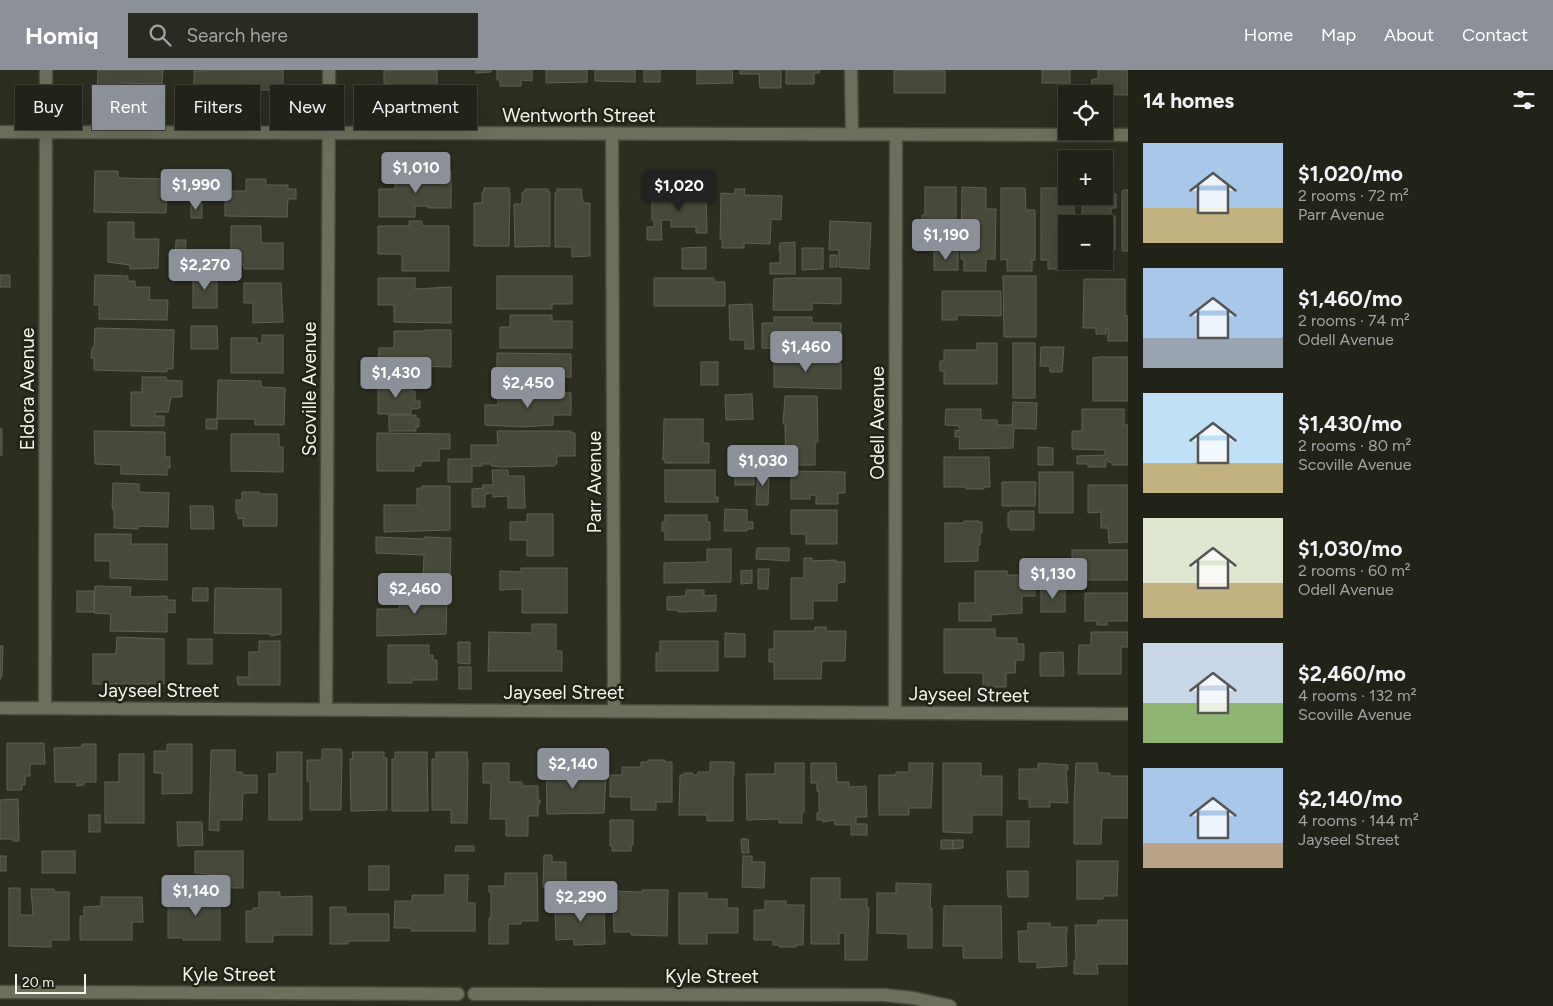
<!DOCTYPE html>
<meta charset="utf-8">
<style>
:root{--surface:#212218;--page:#292a21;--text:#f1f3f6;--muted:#a2a4a2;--line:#3e3f37;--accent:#8c9099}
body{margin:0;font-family:Figtree,sans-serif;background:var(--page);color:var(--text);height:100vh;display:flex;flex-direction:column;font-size:19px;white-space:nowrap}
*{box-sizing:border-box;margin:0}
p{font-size:16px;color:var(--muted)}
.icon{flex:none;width:28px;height:28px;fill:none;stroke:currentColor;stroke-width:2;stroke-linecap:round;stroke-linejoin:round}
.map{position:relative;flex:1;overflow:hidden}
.sheet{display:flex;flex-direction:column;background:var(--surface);width:425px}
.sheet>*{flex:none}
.guide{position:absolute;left:15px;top:15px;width:475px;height:45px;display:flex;gap:10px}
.controls{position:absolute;left:1058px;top:15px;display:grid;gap:10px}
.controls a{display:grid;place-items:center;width:55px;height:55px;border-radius:0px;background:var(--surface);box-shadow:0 5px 20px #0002,0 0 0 1px var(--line);font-size:25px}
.scale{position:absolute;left:15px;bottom:12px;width:71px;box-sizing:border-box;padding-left:5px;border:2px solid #f4f5ec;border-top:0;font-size:14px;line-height:18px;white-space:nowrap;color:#f4f5ec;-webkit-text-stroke:4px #232417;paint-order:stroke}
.price{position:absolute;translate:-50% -42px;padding:0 11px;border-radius:5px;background:var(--accent);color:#fff;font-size:16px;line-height:32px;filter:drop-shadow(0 1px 2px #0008)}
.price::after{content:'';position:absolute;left:50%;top:30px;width:15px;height:11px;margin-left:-8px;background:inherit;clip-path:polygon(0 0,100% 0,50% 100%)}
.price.on{background:#222;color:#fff}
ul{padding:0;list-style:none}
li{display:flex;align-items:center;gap:15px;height:125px;padding:0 15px}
li span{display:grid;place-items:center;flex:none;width:140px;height:100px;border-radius:0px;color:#555}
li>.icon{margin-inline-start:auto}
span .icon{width:60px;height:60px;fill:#fffc;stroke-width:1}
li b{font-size:21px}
h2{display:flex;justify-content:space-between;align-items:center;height:60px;padding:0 15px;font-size:21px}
.tag{padding:0 18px;border-radius:0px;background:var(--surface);box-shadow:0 5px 20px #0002,0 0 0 1px var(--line);font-size:18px;line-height:45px}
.tag.on{background:var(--accent);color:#fff}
header{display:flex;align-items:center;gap:30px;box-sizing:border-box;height:70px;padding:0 25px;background:var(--accent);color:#fff}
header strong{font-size:24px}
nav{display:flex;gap:28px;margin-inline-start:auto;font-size:18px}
.search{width:350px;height:45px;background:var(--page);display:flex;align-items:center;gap:12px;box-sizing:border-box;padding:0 18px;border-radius:0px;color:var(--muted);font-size:19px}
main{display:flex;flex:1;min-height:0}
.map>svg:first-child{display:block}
.building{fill:#47493b;stroke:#5f6152}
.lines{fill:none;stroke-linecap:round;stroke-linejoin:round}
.minor-casing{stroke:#484a3d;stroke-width:15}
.minor{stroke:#6d6f5d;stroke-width:12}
.labels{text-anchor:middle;stroke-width:5;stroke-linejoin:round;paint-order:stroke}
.street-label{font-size:19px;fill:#f4f5ec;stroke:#232417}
</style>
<header>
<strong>Homiq</strong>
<div class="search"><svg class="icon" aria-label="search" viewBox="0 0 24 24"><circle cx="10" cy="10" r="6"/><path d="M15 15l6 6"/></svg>Search here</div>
<nav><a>Home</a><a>Map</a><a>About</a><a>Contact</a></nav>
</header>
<main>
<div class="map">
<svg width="1128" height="936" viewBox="0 0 1128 936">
<rect width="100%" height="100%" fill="#2c2e20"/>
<g class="building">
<path d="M98 0H163L162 14 123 13V24H97Z"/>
<path d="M204 0H283V20H237V24H194V1H204Z"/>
<path d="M384 0H437V23H389V14H384Z"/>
<path d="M476 0H491V2L476 3Z"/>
<path d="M497 0H532V11L521 10V16H500V10H497Z"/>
<path d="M546 0H587V12L546 13Z"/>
<path d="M595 0H635V12L595 11Z"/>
<rect x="644" y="0" width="16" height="12"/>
<path d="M697 0H732L733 13 697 14Z"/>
<path d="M740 0H781V18H760L759 4H740Z"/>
<path d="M786 0H820L819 3H814V14H786Z"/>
<path d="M894 0 945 1V23H894Z"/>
<rect x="1042" y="0" width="28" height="13"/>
<path d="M1098 0H1128V25L1092 24V21H1091L1092 9H1098Z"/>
<path d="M95 101H118V108L167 109 166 143 94 142Z"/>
<path d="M451 101V138H428V136H415V147H379V119H395V103Z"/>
<path d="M246 109H266V115H288V119H296V129H288L287 147 225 146V121H246Z"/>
<path d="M925 117H956V169L926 168V154H922V145H925Z"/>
<path d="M962 117 986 118V139H996L995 189H986V201H964V189H961Z"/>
<path d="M484 118H509V122H510L509 176H474V133H482V122H484Z"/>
<path d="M1001 118H1025L1026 140H1035V190H1032V201H1007V189L1001 190Z"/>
<path d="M1041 118H1065V135H1074L1075 154H1066L1065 199H1048V190H1041Z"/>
<path d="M1104 118H1109L1111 124H1116V138H1111V146H1115V180L1105 181V192H1087L1104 191V154H1082V126H1104Z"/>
<path d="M525 119H548V122H550V176L515 177 514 134H522V122H525Z"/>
<path d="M557 119H581L583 133H590V186L572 187V177H555V123L557 122Z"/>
<path d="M681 119H701V124H706L707 163H696V157H671V150H661L662 170H647V157H654V150H652V124H681Z"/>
<path d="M735 119H745L744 125 782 126 781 150 771 149 770 174 744 173V178H722V169H720L721 123 735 124Z"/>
<path d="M1124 120H1128V181H1122V121Z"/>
<rect x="191" y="133" width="11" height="15"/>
<path d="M409 151H422V156H449V201H402V184H378V156H409Z"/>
<path d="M830 151 871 153 869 199 839 197V180H829Z"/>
<path d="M108 152H134V169H159L158 198 130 199V195L108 192Z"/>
<path d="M231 156H261V173H283V199H244L243 194H236V186H231Z"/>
<path d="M176 170H186L185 189 175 188Z"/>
<path d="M795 172V204H770V193H780V180H779L780 173Z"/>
<path d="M706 177V199H682V178Z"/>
<path d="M802 178H823V199L802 200Z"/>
<path d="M231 181V197L218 198V182Z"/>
<rect x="934" y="182" width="24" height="18"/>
<rect x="830" y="185" width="7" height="12"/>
<rect x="0" y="205" width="10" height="12"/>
<path d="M95 205 128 206V211H135V217H150L149 230H168L167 250 99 249V235H94Z"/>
<rect x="193" y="205" width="24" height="33"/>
<path d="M497 206H572V234H552V239H497Z"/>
<path d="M1003 206H1036V267H1004Z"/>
<path d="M378 208H415V219L451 217V253L394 252V235H378Z"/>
<path d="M654 208H714V212H725V236H654Z"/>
<path d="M789 208H841V234L812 233V240H773L774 209Z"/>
<path d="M1084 209H1125V246H1128V271H1108V258H1106V264H1096V258H1083Z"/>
<path d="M244 213H281L283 252 253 253V233H244Z"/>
<path d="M942 221H1001V246L957 245V250H942Z"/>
<path d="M752 234 754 279H745V270H730L729 235Z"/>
<path d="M510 245H552V251H572V278H500V257H510Z"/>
<path d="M774 247H812V253H841V280L762 278V253H774Z"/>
<path d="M191 256H217L218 279H191Z"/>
<path d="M95 258 174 260 173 299H167V302L94 300V288H91L92 278H94Z"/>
<path d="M425 260H451V297L414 296V306L378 305 379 278H394V261H425Z"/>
<path d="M262 265H283V303H231V268H257V273H262Z"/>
<path d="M977 273H997V314H944V301H940V291H944V280H977Z"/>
<rect x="1013" y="273" width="22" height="55"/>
<path d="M1041 277H1064L1062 302H1050V296H1040Z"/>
<path d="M497 283 571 284V307H552V318L497 317Z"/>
<path d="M790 286H812V293H841V319L774 317V287H790Z"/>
<path d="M1100 287H1128V331H1093V288Z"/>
<rect x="701" y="292" width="17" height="23"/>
<path d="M142 307H166V310L182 311V327H171L168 342H155V346H164V356H131V322H142Z"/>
<path d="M218 310 261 311V317L285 318 284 355H255V349H217Z"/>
<path d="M378 313H411V321H415V331H420V338L411 339V344H378Z"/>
<path d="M498 322 571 323V345H553V355L522 357 485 355V335H498Z"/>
<path d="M752 324 753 349 726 350 725 325Z"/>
<path d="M785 326H817L818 372H815V395H786L785 354H783Z"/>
<path d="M1013 332 1037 333 1036 359 1014 358 1013 378 959 379 960 367H955V360L959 361V356L945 355 946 339H981V350H997V355H1012Z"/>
<path d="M1082 339H1124V355H1128V395H1112V392H1108V389H1106V397H1088V394H1077V386L1105 385V380L1072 379V361H1082Z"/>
<path d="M389 345H416V349H419V357H416V361H389Z"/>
<rect x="206" y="349" width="11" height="10"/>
<path d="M664 349H703V373H709V393H665V390H663Z"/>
<rect x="0" y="359" width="2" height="26"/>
<path d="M94 361 165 362V387H170V398H167V405L121 404V395L95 394Z"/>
<path d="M497 361H571V363H575V386H557V393L554 396 501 397 492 396 491 394H482V396H472V412H448V389H471V375H498Z"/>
<path d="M377 363 450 364V379H439V391H421V396H414V401H377Z"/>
<path d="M231 364H279V377H283V402L231 401Z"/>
<path d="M1038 377 1053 378V395H1038Z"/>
<path d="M944 387H989L990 417H984V419H966V417H944Z"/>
<path d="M758 398H767V405H769L768 435H756Z"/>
<path d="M492 400H508V406H524L525 438H508V426L493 427V423L485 424V437H472V419L483 418V415H493Z"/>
<path d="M665 400H715V427H718V432H665Z"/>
<rect x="735" y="400" width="19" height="15"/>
<path d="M791 401 845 402V423H838V434H816V425H810V429H791Z"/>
<rect x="1039" y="402" width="34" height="41"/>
<path d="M1002 412H1036L1035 436H1002Z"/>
<path d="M113 413 139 414V422L169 423 168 457 138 456V459L114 458V439H112Z"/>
<path d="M1088 415H1128V472L1109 473 1108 458H1101V442L1088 443Z"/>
<path d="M422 416H450V460L384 462V435H417V418H422Z"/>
<path d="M242 422H259V424H277V456H243V448L238 449V443H236V430H242Z"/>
<path d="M190 436H213L214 459H191Z"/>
<path d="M725 439 747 440V452H753V459H747V461H724Z"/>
<path d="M791 440H837V474H806V464H791Z"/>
<path d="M1010 441H1034V460H1010V457H1008V443H1010Z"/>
<path d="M527 444H553V486H527V470H510V452H527Z"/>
<path d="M665 445H707V452H710V470H665V461H662V452H665Z"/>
<path d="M964 451H979V452H982V463H980V475H978V491L945 492V453H964Z"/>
<path d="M95 464H131V474H167V510L110 508V491H95Z"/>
<path d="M376 467 424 469V467L451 468 450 513 423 512 424 485 376 483Z"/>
<path d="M757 478H789V491L756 489Z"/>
<path d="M707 479H731V512L664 513V493L707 492Z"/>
<rect x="1072" y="480" width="56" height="30"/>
<path d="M804 488H812V491L836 490V492H845V512L837 513V531H813V549H791V508H804Z"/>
<path d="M521 498H567V543H522V519L500 520V501L521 502Z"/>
<path d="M758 499H769L768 519H758Z"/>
<path d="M752 500V513L741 514V501Z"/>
<path d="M975 501H1007V505H1027V502H1034L1035 526H1022V543L991 545V551H959V533H975Z"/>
<path d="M95 516 131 517 130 527 167 526V530H175V543L167 542V562L110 561 111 544 94 543Z"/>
<path d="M193 518H208V531H192Z"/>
<path d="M215 518 281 519V564L271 566V564L214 563Z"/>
<rect x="1041" y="518" width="24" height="24"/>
<path d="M402 520H447L446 564 377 566V539H399V535H402Z"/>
<path d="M686 520H704V526L716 525V541L678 542 677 540H667V527L686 526Z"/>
<rect x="77" y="521" width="17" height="21"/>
<path d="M1085 523H1128V551H1107V555H1097V551H1085Z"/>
<path d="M532 554H556V581H562V601H488L489 562 532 563Z"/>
<path d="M815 557H826V561H846L845 591H822L821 609H774V592H769V579H774V561H815Z"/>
<path d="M944 559H995V568H1017V574H1024V590H1016L1015 603H1006V617H983V603H944Z"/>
<path d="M1091 562H1128V577H1121V604H1078L1079 575H1091Z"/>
<path d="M725 563 745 564V587H725Z"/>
<path d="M117 567 164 569V614H93V584H116Z"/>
<rect x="188" y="569" width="24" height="25"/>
<path d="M259 571H280V615H238L237 607H249V582H259Z"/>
<path d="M660 571H718V601H656V583H660Z"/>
<path d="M458 572H470V594L458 593Z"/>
<path d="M388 575H429V585H433V590H437V610H412V613H388Z"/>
<path d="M0 576H3L2 607H0V610Z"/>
<path d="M1063 582 1064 606H1040V583Z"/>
<rect x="459" y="597" width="12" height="22"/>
<path d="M7 673H44L45 694H30V706H25V715H22V720H7Z"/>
<path d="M82 674H96V712H84V715L77 716V712H55L54 678 82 677Z"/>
<path d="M167 674H192V723L162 724V703H154V681H167Z"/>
<path d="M322 679H341L342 682 341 740H310V711H307V690H321L322 689Z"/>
<path d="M211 680H235V702H242V705H257V723H243L242 750H219V761L209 760Z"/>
<path d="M277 682H302V750H269V704H277Z"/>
<path d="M352 682H384V688H387V740L351 741 350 689H353Z"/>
<path d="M395 682H427L428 741H392V689H395Z"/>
<path d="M436 682H467V689H468L467 753H451V740H432V689H436Z"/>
<path d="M119 684H144V753H105V712H119Z"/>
<path d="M552 689H569V691H576V704H606L604 743 547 744 546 692H552Z"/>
<path d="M648 690H665V692H672V732H656V740H631V727H610V705H622V697H641V692H648Z"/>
<path d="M710 692H734V705H733V751H707V745H679L680 705H684V703H693V705H698V702H710Z"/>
<path d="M483 693H509V712H522V716H538V730H540V734H538V746H528V766H506V749H490L491 717 490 713H483Z"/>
<path d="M775 693H804V742H802V753H779V749L747 750 746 704H775Z"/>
<path d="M811 693H836L837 712H849V717L866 716 867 747H856V754H867V765H851V755H835V750L823 752V750H817V743H819V721H817V713H811Z"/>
<path d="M909 693H933L931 738H909V745H879V705H896V702H909Z"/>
<path d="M943 693H981V706H1002V745H972V763L943 762Z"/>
<path d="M1038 693 1068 695V700H1066L1068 733 1050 732V737H1029V729H1019V699H1038Z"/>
<path d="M1076 693H1097L1098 703H1110V706H1128V748H1102L1101 774H1074V731Z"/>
<path d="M18 729 19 771H13V769H0V730Z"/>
<rect x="89" y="745" width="11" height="17"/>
<path d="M610 750H633V775H631V781H612V776H610Z"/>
<rect x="1007" y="751" width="22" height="26"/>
<path d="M177 752H202L203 775 178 776Z"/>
<path d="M741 769H748L749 783H742Z"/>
<path d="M941 770H952L953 779H941Z"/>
<path d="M953 770H963V778L953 779Z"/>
<path d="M456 776H474V781H455Z"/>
<rect x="42" y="781" width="33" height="22"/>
<path d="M195 781H243V818H220V805L195 803Z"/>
<path d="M544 785H552V792H566V817H543Z"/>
<rect x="0" y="786" width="6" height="15"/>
<path d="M743 786H752V792H765L764 818 742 817Z"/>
<path d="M1077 791H1118L1117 826H1103V829H1077Z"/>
<rect x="369" y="796" width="20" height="24"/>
<path d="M1007 801H1028V827H1008Z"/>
<path d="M505 803H537L538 851H521V854H508V874H489V848H491V822H489V816H505Z"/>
<path d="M445 805H468L467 833H475V861H411V858H394L395 831H412V825H445Z"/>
<path d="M811 808H840V829H867V838H869L867 890H845V863H839V874H811Z"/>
<path d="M896 813 931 814 930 838H932V878H908V864L877 863V823H896Z"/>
<path d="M9 818H20V845H33L31 819H54V822H69V870H51V877L9 876Z"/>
<path d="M183 820H213V824H220V870H183V868H168V834H183Z"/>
<path d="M642 820H668L667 866 631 865V862H614L613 821 642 822Z"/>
<path d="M259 822H280V827L312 826V865H273V872H246V841H253V838H259Z"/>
<path d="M679 823H707V829H727V838H738V863H707V874H679Z"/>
<path d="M101 827H142L143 852H132V870H80V846H84V837L101 836Z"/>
<path d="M566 831H588V835L604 834 605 874 574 875V869L556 870 555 839H566Z"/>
<path d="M765 831H786V835H804L803 875H796V877H779V875H773V870H754V840H765Z"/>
<path d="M944 836H1001L1002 888H963V876H943Z"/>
<path d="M330 837H346V844H389V871H348V874H330Z"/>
<path d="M1098 850H1128V894H1097L1098 904H1074V890H1076L1075 855H1098Z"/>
<path d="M1028 853H1050V857H1067V863H1066L1067 896 1037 898V892H1019L1018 861H1028Z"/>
</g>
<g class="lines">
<defs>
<g id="minor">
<path d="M851 0 852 64"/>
<path d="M0 62 1128 65"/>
<path d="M612 63 614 641"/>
<path d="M0 638 1128 644"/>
<path d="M45 638 46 0"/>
<path d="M326 639 329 0"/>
<path d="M895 642 896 64"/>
<path d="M0 922 458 924"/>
<path d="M474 924 884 925 913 928 950 936"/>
</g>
</defs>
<use href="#minor" class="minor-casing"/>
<use href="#minor" class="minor"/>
</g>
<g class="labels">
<g class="street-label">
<text x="579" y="52">Wentworth Street</text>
<text transform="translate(27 319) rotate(-90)" y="7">Eldora Avenue</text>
<text transform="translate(309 319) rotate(-90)" y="7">Scoville Avenue</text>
<text transform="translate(877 353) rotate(-90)" y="7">Odell Avenue</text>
<text transform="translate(594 412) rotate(-90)" y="7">Parr Avenue</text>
<text x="159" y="627">Jayseel Street</text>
<text x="564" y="629">Jayseel Street</text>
<text transform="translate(969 624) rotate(1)" y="7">Jayseel Street</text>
<text x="229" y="911">Kyle Street</text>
<text x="712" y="913">Kyle Street</text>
</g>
</g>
</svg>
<div class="controls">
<a><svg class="icon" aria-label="locate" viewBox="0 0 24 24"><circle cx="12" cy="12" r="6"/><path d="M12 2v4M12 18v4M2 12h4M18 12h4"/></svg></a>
<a>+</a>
<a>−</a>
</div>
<div class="scale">20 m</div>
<b class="price" style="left:416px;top:124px">$1,010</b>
<b class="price" style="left:196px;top:141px">$1,990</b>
<b class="price on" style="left:679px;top:142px">$1,020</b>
<b class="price" style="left:946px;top:191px">$1,190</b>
<b class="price" style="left:205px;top:221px">$2,270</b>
<b class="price" style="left:806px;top:303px">$1,460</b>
<b class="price" style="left:396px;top:329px">$1,430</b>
<b class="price" style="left:528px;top:339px">$2,450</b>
<b class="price" style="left:763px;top:417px">$1,030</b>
<b class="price" style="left:1053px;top:530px">$1,130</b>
<b class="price" style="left:415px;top:545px">$2,460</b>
<b class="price" style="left:573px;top:720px">$2,140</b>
<b class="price" style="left:196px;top:847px">$1,140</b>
<b class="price" style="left:581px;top:853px">$2,290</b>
<div class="guide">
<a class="tag">Buy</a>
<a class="tag on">Rent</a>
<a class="tag">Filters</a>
<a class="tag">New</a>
<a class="tag">Apartment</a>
</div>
</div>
<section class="sheet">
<h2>14 homes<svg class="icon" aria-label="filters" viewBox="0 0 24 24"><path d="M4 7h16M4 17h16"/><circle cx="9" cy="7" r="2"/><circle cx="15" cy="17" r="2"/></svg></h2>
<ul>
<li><span style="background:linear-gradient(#a9c7e8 65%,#c2b280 0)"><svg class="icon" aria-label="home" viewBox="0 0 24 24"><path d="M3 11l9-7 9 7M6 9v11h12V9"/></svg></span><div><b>$1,020/mo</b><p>2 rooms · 72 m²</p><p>Parr Avenue</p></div></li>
<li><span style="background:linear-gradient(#a9c7e8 70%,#9aa5b1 0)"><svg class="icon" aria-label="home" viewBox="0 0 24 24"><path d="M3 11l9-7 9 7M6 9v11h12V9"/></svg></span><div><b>$1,460/mo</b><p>2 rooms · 74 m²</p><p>Odell Avenue</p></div></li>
<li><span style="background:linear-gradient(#bfe0f5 70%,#c2b280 0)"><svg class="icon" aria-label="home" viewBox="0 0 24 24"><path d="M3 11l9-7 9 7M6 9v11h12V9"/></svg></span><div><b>$1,430/mo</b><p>2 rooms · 80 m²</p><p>Scoville Avenue</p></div></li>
<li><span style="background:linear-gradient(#dfe7d0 65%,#c2b280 0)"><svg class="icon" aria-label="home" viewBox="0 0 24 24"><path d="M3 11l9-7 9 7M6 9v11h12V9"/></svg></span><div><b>$1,030/mo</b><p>2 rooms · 60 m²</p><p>Odell Avenue</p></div></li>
<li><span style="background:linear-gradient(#c9d6e8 60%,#8fb573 0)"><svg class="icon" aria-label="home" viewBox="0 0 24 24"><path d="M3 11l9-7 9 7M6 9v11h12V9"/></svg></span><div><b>$2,460/mo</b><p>4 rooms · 132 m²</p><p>Scoville Avenue</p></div></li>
<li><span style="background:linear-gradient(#a9c7e8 75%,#b9a48a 0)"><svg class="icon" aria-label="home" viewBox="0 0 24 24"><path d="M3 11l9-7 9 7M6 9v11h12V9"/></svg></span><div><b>$2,140/mo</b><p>4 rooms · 144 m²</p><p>Jayseel Street</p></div></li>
</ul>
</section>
</main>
